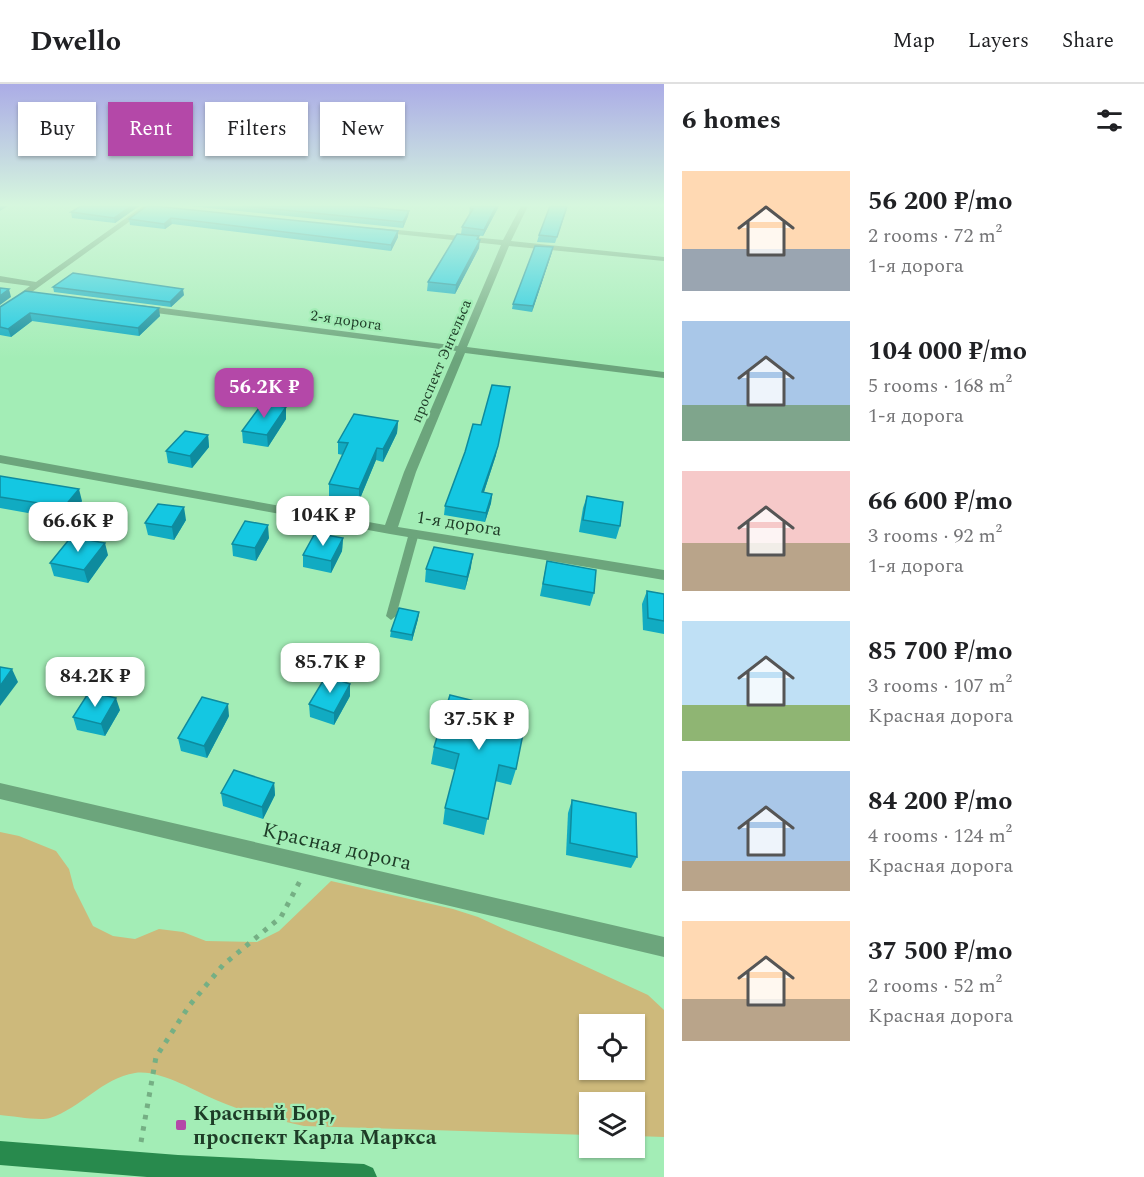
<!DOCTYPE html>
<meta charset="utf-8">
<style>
:root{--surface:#fff;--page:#f2f2f2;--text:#202124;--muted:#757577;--line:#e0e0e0;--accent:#b448a8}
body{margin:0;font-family:Spectral,serif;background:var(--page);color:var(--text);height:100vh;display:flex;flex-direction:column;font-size:22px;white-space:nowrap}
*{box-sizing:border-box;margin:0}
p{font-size:20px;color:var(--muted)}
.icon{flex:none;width:33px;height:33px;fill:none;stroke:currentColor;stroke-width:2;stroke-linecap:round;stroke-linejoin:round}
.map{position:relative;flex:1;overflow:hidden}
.panel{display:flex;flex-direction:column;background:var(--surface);width:480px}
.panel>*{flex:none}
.guide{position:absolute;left:18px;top:18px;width:555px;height:54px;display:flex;gap:12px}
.tools{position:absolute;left:579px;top:930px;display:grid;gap:12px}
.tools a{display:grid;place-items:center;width:66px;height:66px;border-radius:0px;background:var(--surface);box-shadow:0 2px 4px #0004;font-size:30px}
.price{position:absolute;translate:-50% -51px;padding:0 14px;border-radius:12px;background:#fff;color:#222;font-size:20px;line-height:39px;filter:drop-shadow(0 2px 3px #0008)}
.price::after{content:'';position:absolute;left:50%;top:36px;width:18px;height:14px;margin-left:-9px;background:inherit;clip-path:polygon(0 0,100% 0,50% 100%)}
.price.on{background:var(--accent);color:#fff}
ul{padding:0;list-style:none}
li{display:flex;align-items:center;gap:18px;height:150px;padding:0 18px}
li span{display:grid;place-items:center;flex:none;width:168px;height:120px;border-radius:0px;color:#555}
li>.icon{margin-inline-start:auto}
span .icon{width:72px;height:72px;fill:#fffc;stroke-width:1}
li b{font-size:26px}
h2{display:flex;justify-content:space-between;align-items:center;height:72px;padding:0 18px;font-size:26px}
.chip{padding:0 21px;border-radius:0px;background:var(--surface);box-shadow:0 2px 4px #0004;font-size:21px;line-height:54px}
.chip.on{background:var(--accent);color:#fff}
header{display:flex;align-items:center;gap:36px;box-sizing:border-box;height:84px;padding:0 30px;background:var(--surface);border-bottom:2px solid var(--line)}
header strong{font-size:28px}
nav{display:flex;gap:33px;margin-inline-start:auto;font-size:21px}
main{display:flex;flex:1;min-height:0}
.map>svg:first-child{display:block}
.green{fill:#cdb97b;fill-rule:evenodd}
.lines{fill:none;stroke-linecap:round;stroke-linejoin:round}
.path{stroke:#75af84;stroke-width:5;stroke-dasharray:4.5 7;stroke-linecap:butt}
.lane{fill:#6ca57c;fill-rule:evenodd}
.street{fill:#6ca57c;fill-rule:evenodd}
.secondary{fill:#288a4d;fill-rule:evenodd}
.wall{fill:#11abc2}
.shaded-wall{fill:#0e8b9e}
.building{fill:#14c7e2;stroke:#0e8b9e;stroke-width:1.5}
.poi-dot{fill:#b448a8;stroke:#a3edb6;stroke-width:2}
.labels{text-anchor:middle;stroke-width:4.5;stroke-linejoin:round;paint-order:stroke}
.far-street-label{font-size:15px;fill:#1e3c27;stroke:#a3edb6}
.street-label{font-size:18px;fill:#1e3c27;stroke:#a3edb6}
.near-street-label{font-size:21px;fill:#1e3c27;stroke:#a3edb6}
.near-poi-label{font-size:21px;font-weight:bold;fill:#1e3c27;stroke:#a3edb6;text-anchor:start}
</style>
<header>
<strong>Dwello</strong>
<nav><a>Map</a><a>Layers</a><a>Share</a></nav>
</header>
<main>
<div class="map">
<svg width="664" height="1093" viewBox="0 0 664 1093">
<rect width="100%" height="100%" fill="#a3edb6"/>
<path class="green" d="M0 748 19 752 56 767 69 785 74 804 93 842 113 852 135 855 159 845 183 848 206 857 257 858 279 847 331 797 453 825 478 833 648 911 664 926V1053L635 1052 634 1018H590L589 1051 304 1042C275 1036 244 1028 216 1016 195 1007 159 985 135 989 102 994 81 1024 50 1034 39 1037 13 1032 0 1031ZM590 940H634V986H590Z"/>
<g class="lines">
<path class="path" d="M141 1058 156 973 189 922 223 881 281 833 300 797"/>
<path class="lane" d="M414 446 419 449 396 532 391 536 386 532 409 449Z"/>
<g class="street">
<path d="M143 122H151L0 231V224L30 202 0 198V192L36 198Z"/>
<path d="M521 122H528L511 157 664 173V177L509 162 467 263 664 288V294L465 269 416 388 398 443 664 486V496L390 450 0 379V371L385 441 404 388 456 267 140 227 135 224 140 221 458 262 501 161 377 148 373 146 377 144 503 156Z"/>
<path d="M0 699 664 853V873L0 715Z"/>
</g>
<path class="secondary" d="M0 1057 178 1071 364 1080 373 1084 377 1093H147L0 1081Z"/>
</g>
<g class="wall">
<path d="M81 122H139L115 139 72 134 71 128Z"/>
<path d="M147 122 398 147V153L391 167 172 140 165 145 130 141 129 135Z"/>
<path d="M190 122H358L409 127 408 132 403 144Z"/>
<path d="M499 122 483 152 461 150 462 143 469 130 470 124Z"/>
<path d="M568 122 555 159 537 158 539 151Z"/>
<path d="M479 152V164L455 210 427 207 428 198Z"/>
<path d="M552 168 532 228 512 225 513 220Z"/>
<path d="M53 203 184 211 171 223 54 208Z"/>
<path d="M0 223 160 232 139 252 32 237 11 253 0 251Z"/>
<path d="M286 335 268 363 243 359 242 347Z"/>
<path d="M398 337 397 349 383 378 376 376 359 417 329 412V400L343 371 338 370V358Z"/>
<path d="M208 351 209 363 192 384 168 379 166 367Z"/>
<path d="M465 368 496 371 484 408 492 410 491 419 485 438 444 431 445 422Z"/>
<path d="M0 392 82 417 67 436 0 424Z"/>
<path d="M587 412 620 442 616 455 579 448 583 424Z"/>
<path d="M186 436 174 456 148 451 145 439Z"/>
<path d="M269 454 256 477 233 472 232 460Z"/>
<path d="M343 454 342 467 331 489 303 483V471Z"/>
<path d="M108 471 88 499 54 492 50 479Z"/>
<path d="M547 477 594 509 590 522 540 512Z"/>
<path d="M471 483 465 506 425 498 426 485Z"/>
<path d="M647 507 664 510V550L643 546 642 520Z"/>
<path d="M419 528 418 535 412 557 390 553 391 547Z"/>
<path d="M350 612 334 641 310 633 309 620Z"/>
<path d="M120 626 105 652 77 646 73 633Z"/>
<path d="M229 632 207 674 181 667 178 654Z"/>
<path d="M434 663 516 685 511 701 495 697 484 751 443 740 445 724 455 686 431 680Z"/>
<path d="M274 699 275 711 263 735 223 722 221 709Z"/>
<path d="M572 716 637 773 631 784 566 771 568 729Z"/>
</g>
<g class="shaded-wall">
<path d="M0 122H8L0 127Z"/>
<path d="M131 122H139L115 139 114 134Z"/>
<path d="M496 122H499L483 152 484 146Z"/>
<path d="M409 127 408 132 403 144V138Z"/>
<path d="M171 134 172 140 165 145 164 140Z"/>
<path d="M398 147V153L391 167V161Z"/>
<path d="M479 152 478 159 480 156 479 164 455 210 456 201Z"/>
<path d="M553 163 552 168 532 228 533 222Z"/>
<path d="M9 205 11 213 0 221V212Z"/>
<path d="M183 205 184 211 171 223 170 218Z"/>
<path d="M159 224 160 232 139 252 138 244Z"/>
<path d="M30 229 32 237 11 253 8 245Z"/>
<path d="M510 303 496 371 481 417 482 408Z"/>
<path d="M286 323V335L268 363 267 351Z"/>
<path d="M398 337 397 349 383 378V365Z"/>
<path d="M208 351 209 363 192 384 190 372Z"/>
<path d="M377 364 376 376 359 417V405Z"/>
<path d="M79 405 82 417 67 436 64 423Z"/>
<path d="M492 410 491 419 485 438 486 429Z"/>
<path d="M184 423 186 436 174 456 172 443Z"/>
<path d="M268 441 269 454 256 477 255 464Z"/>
<path d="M343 454 342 467 331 489V477Z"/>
<path d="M105 459 108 471 88 499 84 486Z"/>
<path d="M473 470 471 483 465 506 467 493Z"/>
<path d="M419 528 418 535 412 557V551Z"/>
<path d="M12 585 18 598 0 622V602Z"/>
<path d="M350 600V612L334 641V629Z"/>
<path d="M116 614 120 626 105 652 101 640Z"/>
<path d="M228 620 229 632 207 674 204 662Z"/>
<path d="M274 699 275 711 263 735 262 723Z"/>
</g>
<g class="building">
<path d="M81 122H131L114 134 71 128Z"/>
<path d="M147 122H154L398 147 391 161 171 134 164 140 129 135Z"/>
<path d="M243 122H358L409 127 403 138Z"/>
<path d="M471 122H496L484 146 462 143 473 125 470 124Z"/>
<path d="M550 122H567L557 153 539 151Z"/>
<path d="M457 150 479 152 477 155 480 156 456 201 428 198Z"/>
<path d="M535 162 553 163 533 222 513 220Z"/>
<path d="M73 189 183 205 170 218 53 203Z"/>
<path d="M0 204 9 205 0 212Z"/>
<path d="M25 207 159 224 138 244 30 229 8 245 0 243V223Z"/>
<path d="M492 301 510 303 498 362 482 408 492 410 486 429 445 422 465 368 473 340 481 341Z"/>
<path d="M262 320 286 323 267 351 242 347Z"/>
<path d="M354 330 398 337 383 365 377 364 359 405 329 400 348 359 338 358Z"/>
<path d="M185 347 208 351 190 372 166 367Z"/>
<path d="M0 392 79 405 64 423 0 413Z"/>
<path d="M587 412 623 418 620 442 583 436Z"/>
<path d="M158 420 184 423 172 443 145 439Z"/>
<path d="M245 437 268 441 255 464 232 460Z"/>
<path d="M315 449 343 454 331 477 303 471Z"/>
<path d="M71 453 105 459 84 486 50 479Z"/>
<path d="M434 463 473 470 467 493 426 485Z"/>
<path d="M547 477 596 486 594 509 543 500Z"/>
<path d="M647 507 664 510V537L648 534Z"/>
<path d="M399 524 419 528 412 551 391 547Z"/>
<path d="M0 583 12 585 0 602Z"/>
<path d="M326 592 350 600 334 629 309 620Z"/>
<path d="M89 608 116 614 101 640 73 633Z"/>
<path d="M450 611 527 630 516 685 499 681 488 735 445 724 459 670 434 663Z"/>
<path d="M202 613 228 620 204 662 178 654Z"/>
<path d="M234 686 274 699 262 723 221 709Z"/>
<path d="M572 716 636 729 637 773 570 759Z"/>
</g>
<linearGradient id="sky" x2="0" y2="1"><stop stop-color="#abace6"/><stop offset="0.44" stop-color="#d6f7de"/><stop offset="1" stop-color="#d6f7de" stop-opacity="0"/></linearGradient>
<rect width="664" height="275" fill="url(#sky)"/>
<rect class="poi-dot" x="175" y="1035" width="12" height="12" rx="3"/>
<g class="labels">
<g class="far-street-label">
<text transform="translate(346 236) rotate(8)" y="5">2-я дорога</text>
<text transform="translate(441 277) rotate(-67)" y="5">проспект Энгельса</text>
</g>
<g class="street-label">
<text transform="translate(459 439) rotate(9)" y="6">1-я дорога</text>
</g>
<g class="near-street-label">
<text transform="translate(337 762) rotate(13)" y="7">Красная дорога</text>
</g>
<g class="near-poi-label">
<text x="193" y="1036">Красный Бор,<tspan x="193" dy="24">проспект Карла Маркса</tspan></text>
</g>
</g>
</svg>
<div class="tools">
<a><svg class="icon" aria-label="locate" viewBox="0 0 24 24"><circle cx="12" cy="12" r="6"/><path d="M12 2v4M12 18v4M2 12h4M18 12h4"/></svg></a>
<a><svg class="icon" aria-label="layers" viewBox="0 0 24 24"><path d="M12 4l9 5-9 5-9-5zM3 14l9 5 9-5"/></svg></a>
</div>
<b class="price on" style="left:264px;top:335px">56.2K ₽</b>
<b class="price" style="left:323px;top:463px">104K ₽</b>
<b class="price" style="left:78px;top:469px">66.6K ₽</b>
<b class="price" style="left:330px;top:610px">85.7K ₽</b>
<b class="price" style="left:95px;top:624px">84.2K ₽</b>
<b class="price" style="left:479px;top:667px">37.5K ₽</b>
<div class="guide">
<a class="chip">Buy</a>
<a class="chip on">Rent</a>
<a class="chip">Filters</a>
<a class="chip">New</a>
</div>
</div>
<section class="panel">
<h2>6 homes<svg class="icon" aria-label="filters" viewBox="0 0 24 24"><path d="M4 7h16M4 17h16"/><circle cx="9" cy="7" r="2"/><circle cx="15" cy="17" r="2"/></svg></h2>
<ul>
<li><span style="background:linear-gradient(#ffd9b3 65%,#9aa5b1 0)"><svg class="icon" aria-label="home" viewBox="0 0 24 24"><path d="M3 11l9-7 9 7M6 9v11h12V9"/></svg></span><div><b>56 200 ₽/mo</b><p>2 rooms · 72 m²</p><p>1-я дорога</p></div></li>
<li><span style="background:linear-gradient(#a9c7e8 70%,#7fa58c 0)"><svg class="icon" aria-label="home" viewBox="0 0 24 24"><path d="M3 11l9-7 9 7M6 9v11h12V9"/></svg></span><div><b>104 000 ₽/mo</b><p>5 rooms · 168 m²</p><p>1-я дорога</p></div></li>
<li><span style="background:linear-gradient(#f6c9c9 60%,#b9a48a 0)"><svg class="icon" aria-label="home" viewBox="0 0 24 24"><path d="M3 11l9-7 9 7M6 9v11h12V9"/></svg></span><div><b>66 600 ₽/mo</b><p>3 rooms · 92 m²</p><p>1-я дорога</p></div></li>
<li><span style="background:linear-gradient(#bfe0f5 70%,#8fb573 0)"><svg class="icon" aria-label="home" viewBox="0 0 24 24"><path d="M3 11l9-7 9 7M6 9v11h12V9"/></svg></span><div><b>85 700 ₽/mo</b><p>3 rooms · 107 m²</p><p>Красная дорога</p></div></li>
<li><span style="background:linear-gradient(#a9c7e8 75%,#b9a48a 0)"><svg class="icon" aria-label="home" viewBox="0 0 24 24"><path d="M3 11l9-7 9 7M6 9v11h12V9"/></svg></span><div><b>84 200 ₽/mo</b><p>4 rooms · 124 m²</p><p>Красная дорога</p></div></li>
<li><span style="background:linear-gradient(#ffd9b3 65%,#b9a48a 0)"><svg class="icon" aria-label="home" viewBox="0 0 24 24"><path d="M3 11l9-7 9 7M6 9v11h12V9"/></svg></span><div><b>37 500 ₽/mo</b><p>2 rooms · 52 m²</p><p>Красная дорога</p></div></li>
</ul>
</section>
</main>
